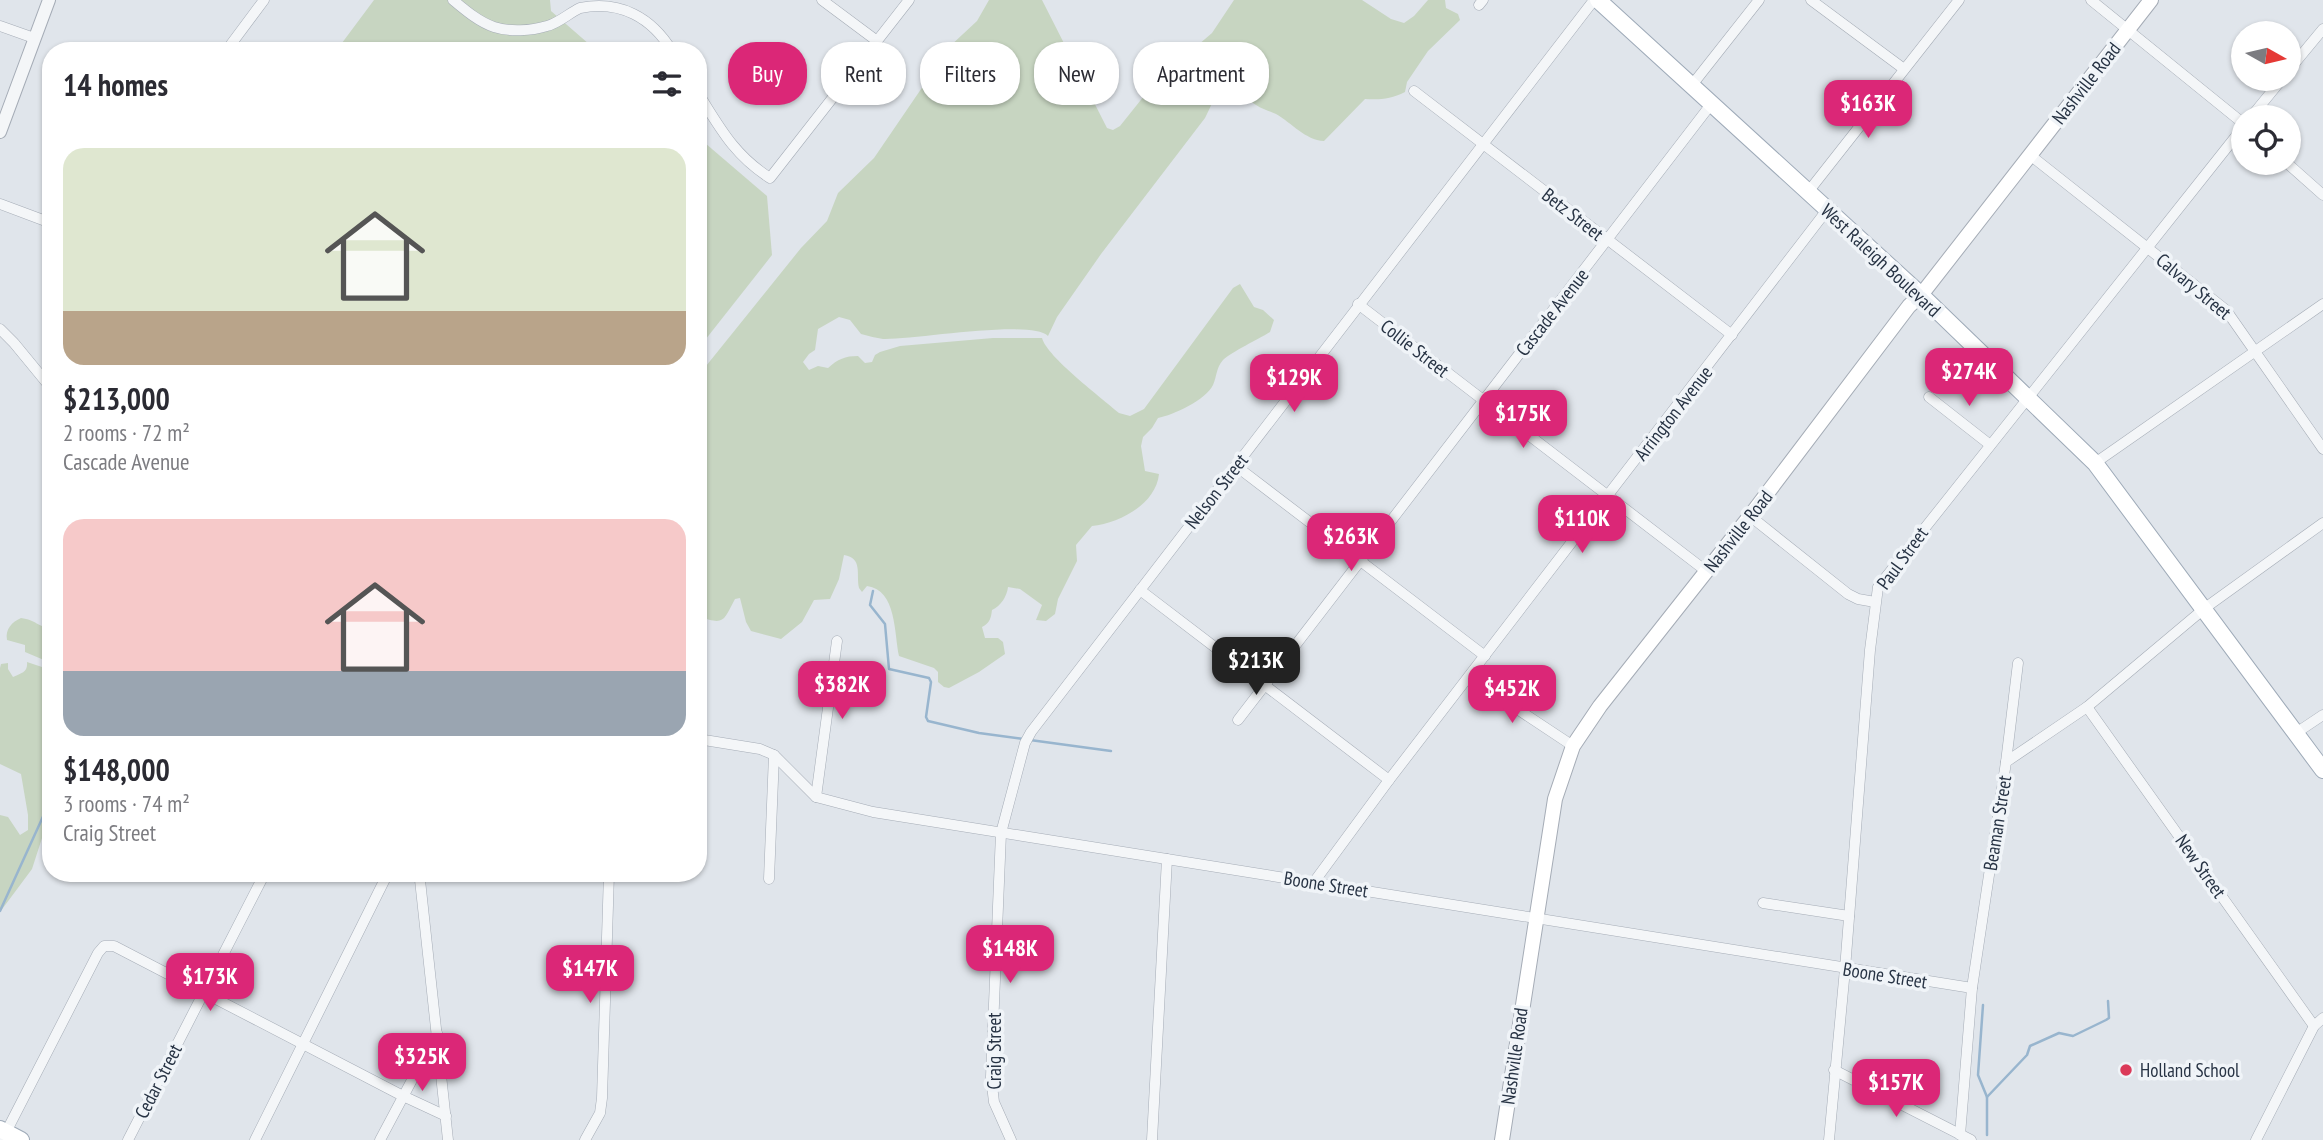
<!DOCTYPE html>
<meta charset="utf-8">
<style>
:root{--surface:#fff;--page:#f2f2f3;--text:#2b2b33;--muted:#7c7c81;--accent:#db2777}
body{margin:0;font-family:"PT Sans Narrow",sans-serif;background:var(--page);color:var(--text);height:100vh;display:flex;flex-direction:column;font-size:26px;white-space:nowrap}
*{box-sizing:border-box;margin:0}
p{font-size:23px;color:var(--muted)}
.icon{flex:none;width:38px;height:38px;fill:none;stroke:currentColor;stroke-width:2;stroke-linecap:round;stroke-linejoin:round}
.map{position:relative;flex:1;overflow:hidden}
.side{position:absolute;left:42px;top:42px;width:665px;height:840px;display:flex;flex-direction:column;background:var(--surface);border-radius:28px;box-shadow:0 2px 5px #0004}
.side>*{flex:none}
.top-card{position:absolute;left:728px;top:42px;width:665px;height:63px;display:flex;gap:14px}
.needle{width:46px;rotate:98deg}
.buttons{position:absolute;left:2231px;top:21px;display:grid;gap:14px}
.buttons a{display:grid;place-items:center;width:70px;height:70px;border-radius:50%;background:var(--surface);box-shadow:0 2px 5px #0004;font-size:35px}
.price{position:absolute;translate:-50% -60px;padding:0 16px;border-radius:14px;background:var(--accent);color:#fff;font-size:23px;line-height:46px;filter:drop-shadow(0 2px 4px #0008)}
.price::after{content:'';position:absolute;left:50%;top:42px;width:21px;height:16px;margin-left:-10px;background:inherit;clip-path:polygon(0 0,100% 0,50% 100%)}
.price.on{background:#222;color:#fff}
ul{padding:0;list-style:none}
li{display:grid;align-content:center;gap:14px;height:371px;padding:0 21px}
li span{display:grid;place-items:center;height:217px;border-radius:21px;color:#555}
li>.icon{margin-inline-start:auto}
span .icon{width:126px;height:126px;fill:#fffc;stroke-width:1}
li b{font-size:30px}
h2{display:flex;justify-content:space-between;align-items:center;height:84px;padding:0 21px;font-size:30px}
.pill{padding:0 24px;border-radius:28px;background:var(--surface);box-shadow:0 2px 5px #0004;font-size:24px;line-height:63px}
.pill.on{background:var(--accent);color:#fff}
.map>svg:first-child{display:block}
.green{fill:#c7d5c1}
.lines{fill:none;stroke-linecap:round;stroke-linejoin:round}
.stream{stroke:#98b5ce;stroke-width:2.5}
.minor-casing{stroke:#a5acb6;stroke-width:11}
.tertiary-casing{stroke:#a5acb6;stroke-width:14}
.secondary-casing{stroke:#a5acb6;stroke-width:16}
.primary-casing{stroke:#9eaab8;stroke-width:18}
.minor{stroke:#f4f6f8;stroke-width:10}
.tertiary{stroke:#f4f6f8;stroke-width:12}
.secondary{stroke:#fff;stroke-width:14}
.primary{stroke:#fff;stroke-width:16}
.poi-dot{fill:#db3a59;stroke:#f0f4f8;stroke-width:2.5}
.labels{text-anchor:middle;stroke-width:7;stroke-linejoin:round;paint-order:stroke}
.street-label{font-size:19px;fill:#273344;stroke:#f0f4f8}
.poi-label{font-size:19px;fill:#273344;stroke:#f0f4f8;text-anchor:start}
</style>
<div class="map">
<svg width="2323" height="1140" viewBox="0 0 2323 1140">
<rect width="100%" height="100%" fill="#e0e5eb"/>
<g class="green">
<path d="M374 0H550L551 11 597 51H336Z"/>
<path d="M989 0H1042L1107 128 1113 130 1120 126 1172 61 1191 51 1212 33 1234 0H1362L1391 19 1404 23 1414 16 1428 0H1445L1446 8 1458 14 1460 20 1428 51 1407 82 1405 92C1391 99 1380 100 1365 99L1324 141C1305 140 1292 123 1276 114 1269 111 1262 109 1256 105 1244 97 1237 86 1222 86 1216 92 1210 109 1205 118L1101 254 1057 317 1048 336C1030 319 914 340 883 339 876 338 869 336 861 334L850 320 839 317 818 329 815 350 809 354 803 362 809 370 818 366 828 368C838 359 845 356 858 356L865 363 872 362 875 355 880 352 900 346 993 338H1042C1047 357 1102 398 1119 413L1130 416 1144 409 1233 288 1240 284 1254 307 1263 310 1274 320 1270 332C1257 340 1233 351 1223 360 1216 368 1217 376 1213 385 1206 400 1173 415 1158 418L1152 428 1143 437 1141 446 1145 471 1159 474C1156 504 1120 523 1092 526L1076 545 1077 561 1058 599 1055 614 1046 621 1036 620 1042 605 1020 589 1008 587C1007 596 1001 606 992 610 991 618 990 623 982 627L985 638H998L1003 642 1005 654 979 672 949 688 944 687 938 682V672L934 668 899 656C894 634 897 590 867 586L862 592 859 588C856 574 863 558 844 555L839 579 830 599 814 600 802 622 781 639 751 631 746 622 740 598 735 599C723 621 725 626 698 616V376L801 248 827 221 838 193 874 158 932 73 934 61 977 21Z"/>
<path d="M698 137 767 196 772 255 698 349Z"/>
<path d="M21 618C36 620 38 627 51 628V663L25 652V645L7 640C5 629 12 622 21 618Z"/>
<path d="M27 662 51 670V821L43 835 32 869 0 912V815L8 817 20 835 28 830V815L21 774 0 764V668L1 664 8 663V669L13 677C22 673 28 672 27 662Z"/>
</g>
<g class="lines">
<g class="stream">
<path d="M873 591 870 605 885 624 889 669 929 678 931 682 926 717 928 721 979 733 1024 739"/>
<path d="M1030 740 1111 751"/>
<path d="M0 911 51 799"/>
<path d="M1983 1005 1978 1075 1987 1097V1135"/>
<path d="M1987 1097 2027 1055 2030 1046 2059 1033 2073 1036 2106 1020 2109 1018 2108 1001"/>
</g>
<defs>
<g id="minor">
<path d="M453 0C465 10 479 22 494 27 509 32 531 31 547 26 559 23 569 13 580 8 621 0 652 18 672 51"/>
<path d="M822 0 877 41"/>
<path d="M1811 0 1904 69"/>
<path d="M2091 0 2244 124"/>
<path d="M1479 5 1483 0"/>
<path d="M0 26 34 38"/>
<path d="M226 51 264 0"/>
<path d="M2289 70 2323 29"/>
<path d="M1692 85 1759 0"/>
<path d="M1414 91 1732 335"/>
<path d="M698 93C720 128 734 155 770 178L909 0"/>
<path d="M2251 117 2282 79"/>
<path d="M2030 155 2226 310 2323 449"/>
<path d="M2287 163 2323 195"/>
<path d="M1808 192 1959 0"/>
<path d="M0 204 51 223"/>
<path d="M1358 304 1706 571"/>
<path d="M0 329 14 343 51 388"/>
<path d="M1929 397 1989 444"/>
<path d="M2095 463 2323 304"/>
<path d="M1236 466 1485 656"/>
<path d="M1750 516 1848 594 1858 599 1875 602"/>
<path d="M1140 590 1389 780"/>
<path d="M1469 677 1573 746"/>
<path d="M2087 707 2314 1026"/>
<path d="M1238 720 1712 103"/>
<path d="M2296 733 2323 715"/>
<path d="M698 739 760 749 774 755 816 797 873 812 1972 988"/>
<path d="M2006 762 2018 663"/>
<path d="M816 797 837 641"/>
<path d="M416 873 420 880 448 1140"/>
<path d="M769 879 774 755"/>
<path d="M1314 882 1389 780 1827 210"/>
<path d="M1763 903 1849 916"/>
<path d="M1834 1070 1971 1140"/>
<path d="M1960 1135 1972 988 2006 762 2087 707 2205 608 2323 523"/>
<path d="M2 1140 98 953 104 946H114L403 1096 446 1116"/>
<path d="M128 1140 265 873"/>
<path d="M255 1140 388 873"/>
<path d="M380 1140 437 1033"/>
<path d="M585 1140 600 1113 602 1098 609 873"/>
<path d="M1011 1140 994 1102 991 1077 1001 833 1025 743 1031 732 1594 0"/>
<path d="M1152 1140 1167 859"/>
<path d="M1829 1140 1845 969 1870 650 1878 587 2244 126"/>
<path d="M2256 1140 2314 1026 2323 1018"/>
</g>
<path id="tertiary" d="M0 132 49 0"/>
<path id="secondary" d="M1502 1140 1555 799 1573 746 1600 706 1750 516 1909 306 1921 295 2151 0"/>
<g id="primary">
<path d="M1598 0 1921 295 2095 463 2323 770"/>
<path d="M0 1129 21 1140"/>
</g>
</defs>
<use href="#minor" class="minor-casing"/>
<use href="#tertiary" class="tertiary-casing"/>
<use href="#secondary" class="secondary-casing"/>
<use href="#primary" class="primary-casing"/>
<use href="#minor" class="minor"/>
<use href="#tertiary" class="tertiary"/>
<use href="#secondary" class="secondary"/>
<use href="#primary" class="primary"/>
</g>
<circle class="poi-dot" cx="2126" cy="1070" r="7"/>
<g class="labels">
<g class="street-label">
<text transform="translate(2086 83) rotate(-52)" y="7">Nashville Road</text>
<text transform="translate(1573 214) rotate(38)" y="7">Betz Street</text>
<text transform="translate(1881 260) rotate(43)" y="7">West Raleigh Boulevard</text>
<text transform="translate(2194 286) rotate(40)" y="7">Calvary Street</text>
<text transform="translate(1552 312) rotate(-52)" y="7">Cascade Avenue</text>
<text transform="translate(1415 348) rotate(38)" y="7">Collie Street</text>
<text transform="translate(1673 413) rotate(-52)" y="7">Arrington Avenue</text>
<text transform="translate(1216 491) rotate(-52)" y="7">Nelson Street</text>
<text transform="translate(1738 531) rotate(-52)" y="7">Nashville Road</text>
<text transform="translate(1902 558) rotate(-54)" y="7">Paul Street</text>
<text transform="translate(1997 823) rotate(-81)" y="7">Beaman Street</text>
<text transform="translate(2201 866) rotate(55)" y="7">New Street</text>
<text transform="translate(1326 884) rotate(9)" y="7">Boone Street</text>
<text transform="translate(1885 975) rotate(9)" y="7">Boone Street</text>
<text transform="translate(994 1051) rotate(-90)" y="7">Craig Street</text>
<text transform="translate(1514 1056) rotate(-82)" y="7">Nashville Road</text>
<text transform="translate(158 1081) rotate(-63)" y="7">Cedar Street</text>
</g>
<g class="poi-label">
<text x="2140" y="1077">Holland School</text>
</g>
</g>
</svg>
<div class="buttons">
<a><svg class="needle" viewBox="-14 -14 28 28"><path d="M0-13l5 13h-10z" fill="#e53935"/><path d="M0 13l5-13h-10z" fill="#7c7c81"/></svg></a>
<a><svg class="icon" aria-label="locate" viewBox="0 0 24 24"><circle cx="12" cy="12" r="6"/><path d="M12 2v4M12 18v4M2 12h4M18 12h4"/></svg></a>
</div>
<b class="price" style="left:1868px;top:140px">$163K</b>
<b class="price" style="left:1969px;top:408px">$274K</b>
<b class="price" style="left:1294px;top:414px">$129K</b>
<b class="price" style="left:1523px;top:450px">$175K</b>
<b class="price" style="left:1582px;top:555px">$110K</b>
<b class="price" style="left:1351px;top:573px">$263K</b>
<b class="price on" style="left:1256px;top:697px">$213K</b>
<b class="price" style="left:842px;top:721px">$382K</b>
<b class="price" style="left:1512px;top:725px">$452K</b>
<b class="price" style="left:1010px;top:985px">$148K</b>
<b class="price" style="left:590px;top:1005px">$147K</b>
<b class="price" style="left:210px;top:1013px">$173K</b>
<b class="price" style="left:422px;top:1093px">$325K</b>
<b class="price" style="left:1896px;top:1119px">$157K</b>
<div class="top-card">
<a class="pill on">Buy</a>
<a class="pill">Rent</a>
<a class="pill">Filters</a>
<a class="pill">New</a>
<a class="pill">Apartment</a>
</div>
<section class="side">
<h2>14 homes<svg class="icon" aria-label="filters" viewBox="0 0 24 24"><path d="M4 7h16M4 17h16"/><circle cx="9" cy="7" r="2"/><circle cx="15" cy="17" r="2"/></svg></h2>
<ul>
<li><span style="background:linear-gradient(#dfe7d0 75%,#b9a48a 0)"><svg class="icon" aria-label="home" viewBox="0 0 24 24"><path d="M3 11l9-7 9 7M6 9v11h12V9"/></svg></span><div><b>$213,000</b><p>2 rooms · 72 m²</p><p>Cascade Avenue</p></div></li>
<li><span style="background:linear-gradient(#f6c9c9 70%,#9aa5b1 0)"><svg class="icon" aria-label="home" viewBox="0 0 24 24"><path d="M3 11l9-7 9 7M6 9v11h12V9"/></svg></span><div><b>$148,000</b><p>3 rooms · 74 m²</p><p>Craig Street</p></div></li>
</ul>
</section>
</div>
